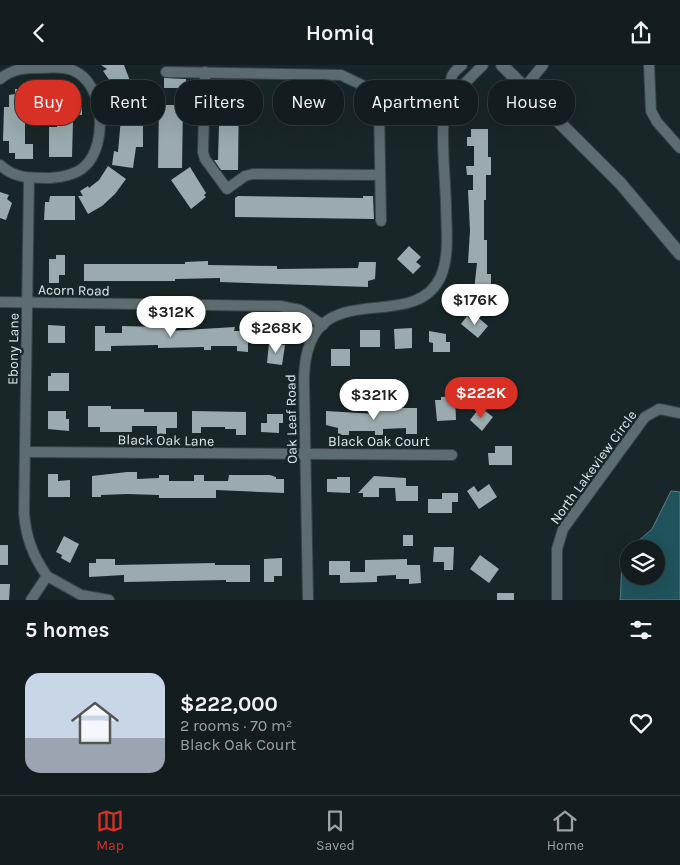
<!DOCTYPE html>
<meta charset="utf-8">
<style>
:root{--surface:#131c1e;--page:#1c2527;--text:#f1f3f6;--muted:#9da1a4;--line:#323a3c;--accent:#d93025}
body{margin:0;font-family:Karla,sans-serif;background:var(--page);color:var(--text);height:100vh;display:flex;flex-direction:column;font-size:19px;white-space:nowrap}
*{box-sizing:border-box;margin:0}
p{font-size:16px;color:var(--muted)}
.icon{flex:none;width:28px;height:28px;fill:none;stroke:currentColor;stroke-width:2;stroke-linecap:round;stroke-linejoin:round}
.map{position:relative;height:535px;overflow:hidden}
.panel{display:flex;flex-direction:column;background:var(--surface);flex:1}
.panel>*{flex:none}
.guide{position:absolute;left:15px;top:15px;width:650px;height:45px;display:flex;gap:10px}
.buttons{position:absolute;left:620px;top:475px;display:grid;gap:10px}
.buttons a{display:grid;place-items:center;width:45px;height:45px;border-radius:50%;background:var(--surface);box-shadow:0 5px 20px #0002,0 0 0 1px var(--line);font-size:25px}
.price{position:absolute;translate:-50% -42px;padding:0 11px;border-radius:18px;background:#fff;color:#222;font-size:16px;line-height:32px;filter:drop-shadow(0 1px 2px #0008)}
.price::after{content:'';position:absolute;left:50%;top:30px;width:15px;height:11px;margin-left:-8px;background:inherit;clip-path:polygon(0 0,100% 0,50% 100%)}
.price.active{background:var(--accent);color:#fff}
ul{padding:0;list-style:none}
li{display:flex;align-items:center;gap:15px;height:125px;padding:0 25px}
li span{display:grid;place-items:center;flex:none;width:140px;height:100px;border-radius:15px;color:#555}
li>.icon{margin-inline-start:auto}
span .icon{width:60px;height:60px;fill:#fffc;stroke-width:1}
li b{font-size:21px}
h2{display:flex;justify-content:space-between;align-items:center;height:60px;padding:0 25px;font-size:21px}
.tag{padding:0 18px;border-radius:20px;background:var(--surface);box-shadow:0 5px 20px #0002,0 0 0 1px var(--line);font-size:18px;line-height:45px}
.tag.active{background:var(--accent);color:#fff}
header{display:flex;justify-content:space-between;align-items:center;height:65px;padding:0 25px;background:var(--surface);font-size:22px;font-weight:600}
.tab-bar{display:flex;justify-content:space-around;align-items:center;height:70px;border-top:1px solid var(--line);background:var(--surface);font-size:14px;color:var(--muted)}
.tab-bar a{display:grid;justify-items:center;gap:2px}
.tab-bar .active{color:var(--accent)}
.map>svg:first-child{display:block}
.water{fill:#20535c;stroke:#5a8087}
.building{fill:#9aaaad}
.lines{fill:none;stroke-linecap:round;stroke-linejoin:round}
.minor-casing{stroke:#394345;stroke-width:12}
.tertiary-casing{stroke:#394345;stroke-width:14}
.minor{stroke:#5d6c6f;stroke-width:10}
.tertiary{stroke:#5d6c6f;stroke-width:12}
.labels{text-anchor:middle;stroke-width:5;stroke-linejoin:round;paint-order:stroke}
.street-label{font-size:14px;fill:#e0e9ea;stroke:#192628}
</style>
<header><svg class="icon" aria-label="back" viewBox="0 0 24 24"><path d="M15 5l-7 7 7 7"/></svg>Homiq<svg class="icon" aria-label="share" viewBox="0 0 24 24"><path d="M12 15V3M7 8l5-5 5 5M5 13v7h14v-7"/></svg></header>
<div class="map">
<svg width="680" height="535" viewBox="0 0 680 535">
<rect width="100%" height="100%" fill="#192628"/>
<path class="water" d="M671 426 680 427V535H620C622 521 619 493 629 484V511H656V484H629L652 464Z"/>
<g class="building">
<path d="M101 0H124L138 37 119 44 114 33H116L108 17 110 16 103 6 107 4Z"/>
<path d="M164 13 186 14V23H164Z"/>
<path d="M15 24H33V38H25V79H33V94H15V88H9V76H3L4 42H9V30L15 29Z"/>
<path d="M220 24H239L238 105H221L214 95H218Z"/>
<path d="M52 26H73V42H82V50H75V56H73L72 92H49V62H57V39H51Z"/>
<rect x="187" y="30" width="9" height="16"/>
<path d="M159 40H183L182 103H158Z"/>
<path d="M121 53H143V82H136L133 103 112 100 114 86 118 87Z"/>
<path d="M471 64H488V92H491V110H486V135H484V175H487V209H491V234H473L477 198H468L470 165 468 125H473V110H467L466 101H474V81H467V72H471Z"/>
<path d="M108 101 126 114 115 129 102 141 88 149 78 131H83L80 126 88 121 89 123 99 115Z"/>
<path d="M190 102 206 128 204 130 206 132 191 144 171 115Z"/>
<path d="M0 127 9 130 7 134 12 138 6 155 0 153Z"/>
<path d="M50 131H75V155H44L45 137H49Z"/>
<path d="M238 131 363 133V131H373L374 154 235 152V133Z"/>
<path d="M409 181 421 192 416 197 421 201 413 209 397 194Z"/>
<path d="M56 190H65V210H59V218H49V194H56Z"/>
<path d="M208 196V200L277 201V204L358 203 359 197H376L375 214 368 216V222L220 217V213L175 214V216H84V199H185V197Z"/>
<path d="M475 250 488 261 478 273 461 259 467 251 471 255Z"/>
<path d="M48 260 65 261V278H48Z"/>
<path d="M158 260H168V266L235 262 234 266H248V287L237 286V281H211V285H204V282L158 283V280L111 281V286H95V261H105V268H122V261L158 262Z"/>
<path d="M412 263V283L395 284 394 264Z"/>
<rect x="360" y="265" width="20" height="17"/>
<path d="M429 266 446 269V277H450V287H433V278L429 277Z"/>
<path d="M269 278 285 280 282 300 267 298Z"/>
<rect x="331" y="284" width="19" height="17"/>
<path d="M51 308H69V326H48V311H51Z"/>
<path d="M455 331 456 355 437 356 435 335H441V332Z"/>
<path d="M88 341H111V344H144V347H177V363H166V369H157V361H132V367H100V362H88Z"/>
<path d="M480 342 493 352 482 366 470 355Z"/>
<path d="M394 343H417V369H406V363L383 364V370H375V366H349V370H338V363L326 360V346L376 349V345Z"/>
<path d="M48 346H66V354H69V366L48 364Z"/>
<path d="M192 346 246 347V370H236V364H225V362H201V368H192Z"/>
<path d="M267 349H283V358H279V368L261 367V358H267Z"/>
<path d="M495 381H512V400H489L488 388H495Z"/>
<path d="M127 407H137V414L159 413V410H169V416H194V410H204V416H228L229 410H270L276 412V414H284V428L216 425V433H159V430L127 429 101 430V432H92V411Z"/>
<path d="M48 409H58V416L70 415V432H48Z"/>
<path d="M374 411 406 413V421H418V436H396L395 423H379V432H363V428H358Z"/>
<path d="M337 412H350V428L327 427V414H337Z"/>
<path d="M489 419 497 432 479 444 467 426 474 421 478 427Z"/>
<path d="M442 428H458V437H452V448H428V434H442Z"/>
<rect x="403" y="470" width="10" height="11"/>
<path d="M64 471 79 479 70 498 61 493 62 490 56 487Z"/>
<rect x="0" y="480" width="8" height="20"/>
<path d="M434 482H454L453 505H444V497H433Z"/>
<path d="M480 490 499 504 489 518 470 504Z"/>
<path d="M282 493V511H274V517H264V494Z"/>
<path d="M96 494H115V500L215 498V500H250V517H226V515L124 517V510L89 512V498H96Z"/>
<path d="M407 494V500H420L421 518 409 519V514H396V510L377 511V517L340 518V510H329V496H350V507H365V495Z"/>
<path d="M0 519H10L9 535H0Z"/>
<rect x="497" y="528" width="17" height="7"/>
</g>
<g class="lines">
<defs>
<g id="minor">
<path d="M649 0 651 46 657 57 680 83"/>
<path d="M166 7 341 10 362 20 379 41 444 49"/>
<path d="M205 7 203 87 205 94 227 124 245 111 253 109 380 110"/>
<path d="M0 14C14 3 25 3 42 3 52 2 63 2 72 5 105 17 108 80 85 101 76 110 62 112 50 113 31 113 15 114 0 100"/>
<path d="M525 22 543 0"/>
<path d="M450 25 464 19 483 0"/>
<path d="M379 41 381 156"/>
<path d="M29 113 24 448C26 473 33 491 47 511L31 535"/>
<path d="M0 237 280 241 300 245 323 260"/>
<path d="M26 387 452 390"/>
<path d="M47 511 81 530 109 535"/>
<path d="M308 535 304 314C306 202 413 274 441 211 450 189 446 162 446 139 445 110 441 77 444 48 445 41 448 33 450 26 451 22 450 15 452 11 453 7 459 3 462 0"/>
<path d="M557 535V484L563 464 645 352 659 344 680 348"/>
</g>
<path id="tertiary" d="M502 0 621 119 680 189"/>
</defs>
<use href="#minor" class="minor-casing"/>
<use href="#tertiary" class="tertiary-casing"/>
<use href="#minor" class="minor"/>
<use href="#tertiary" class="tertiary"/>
</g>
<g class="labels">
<g class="street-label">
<text transform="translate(74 225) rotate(1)" y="5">Acorn Road</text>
<text transform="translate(13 284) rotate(-89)" y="5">Ebony Lane</text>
<text transform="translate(291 354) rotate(-91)" y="5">Oak Leaf Road</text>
<text transform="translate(166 375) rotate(1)" y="5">Black Oak Lane</text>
<text x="379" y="381">Black Oak Court</text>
<text transform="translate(593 402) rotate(-54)" y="5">North Lakeview Circle</text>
</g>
</g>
</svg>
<div class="buttons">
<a><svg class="icon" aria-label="layers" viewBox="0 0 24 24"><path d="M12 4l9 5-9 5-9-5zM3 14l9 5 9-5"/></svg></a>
</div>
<b class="price" style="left:475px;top:261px">$176K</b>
<b class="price" style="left:171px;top:273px">$312K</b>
<b class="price" style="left:276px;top:289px">$268K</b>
<b class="price active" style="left:481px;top:354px">$222K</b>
<b class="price" style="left:374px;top:356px">$321K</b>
<div class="guide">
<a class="tag active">Buy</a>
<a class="tag">Rent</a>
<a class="tag">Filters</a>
<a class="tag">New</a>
<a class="tag">Apartment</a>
<a class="tag">House</a>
</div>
</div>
<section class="panel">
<h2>5 homes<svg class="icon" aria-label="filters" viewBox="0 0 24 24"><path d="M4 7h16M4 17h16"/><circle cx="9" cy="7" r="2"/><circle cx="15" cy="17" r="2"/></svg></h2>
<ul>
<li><span style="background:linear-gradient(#c9d6e8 65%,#9aa5b1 0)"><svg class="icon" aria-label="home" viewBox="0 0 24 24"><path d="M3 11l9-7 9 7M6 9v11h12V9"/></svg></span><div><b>$222,000</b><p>2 rooms · 70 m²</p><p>Black Oak Court</p></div><svg class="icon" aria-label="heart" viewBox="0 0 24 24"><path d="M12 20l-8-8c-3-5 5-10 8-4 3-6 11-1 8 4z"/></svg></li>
</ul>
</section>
<nav class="tab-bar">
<a class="active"><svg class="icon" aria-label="map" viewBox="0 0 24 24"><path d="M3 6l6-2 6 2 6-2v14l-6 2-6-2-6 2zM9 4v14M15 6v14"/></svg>Map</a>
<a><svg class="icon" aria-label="saved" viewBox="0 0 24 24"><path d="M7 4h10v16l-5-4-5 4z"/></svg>Saved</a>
<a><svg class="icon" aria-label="home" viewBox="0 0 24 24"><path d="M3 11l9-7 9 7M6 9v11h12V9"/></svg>Home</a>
</nav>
